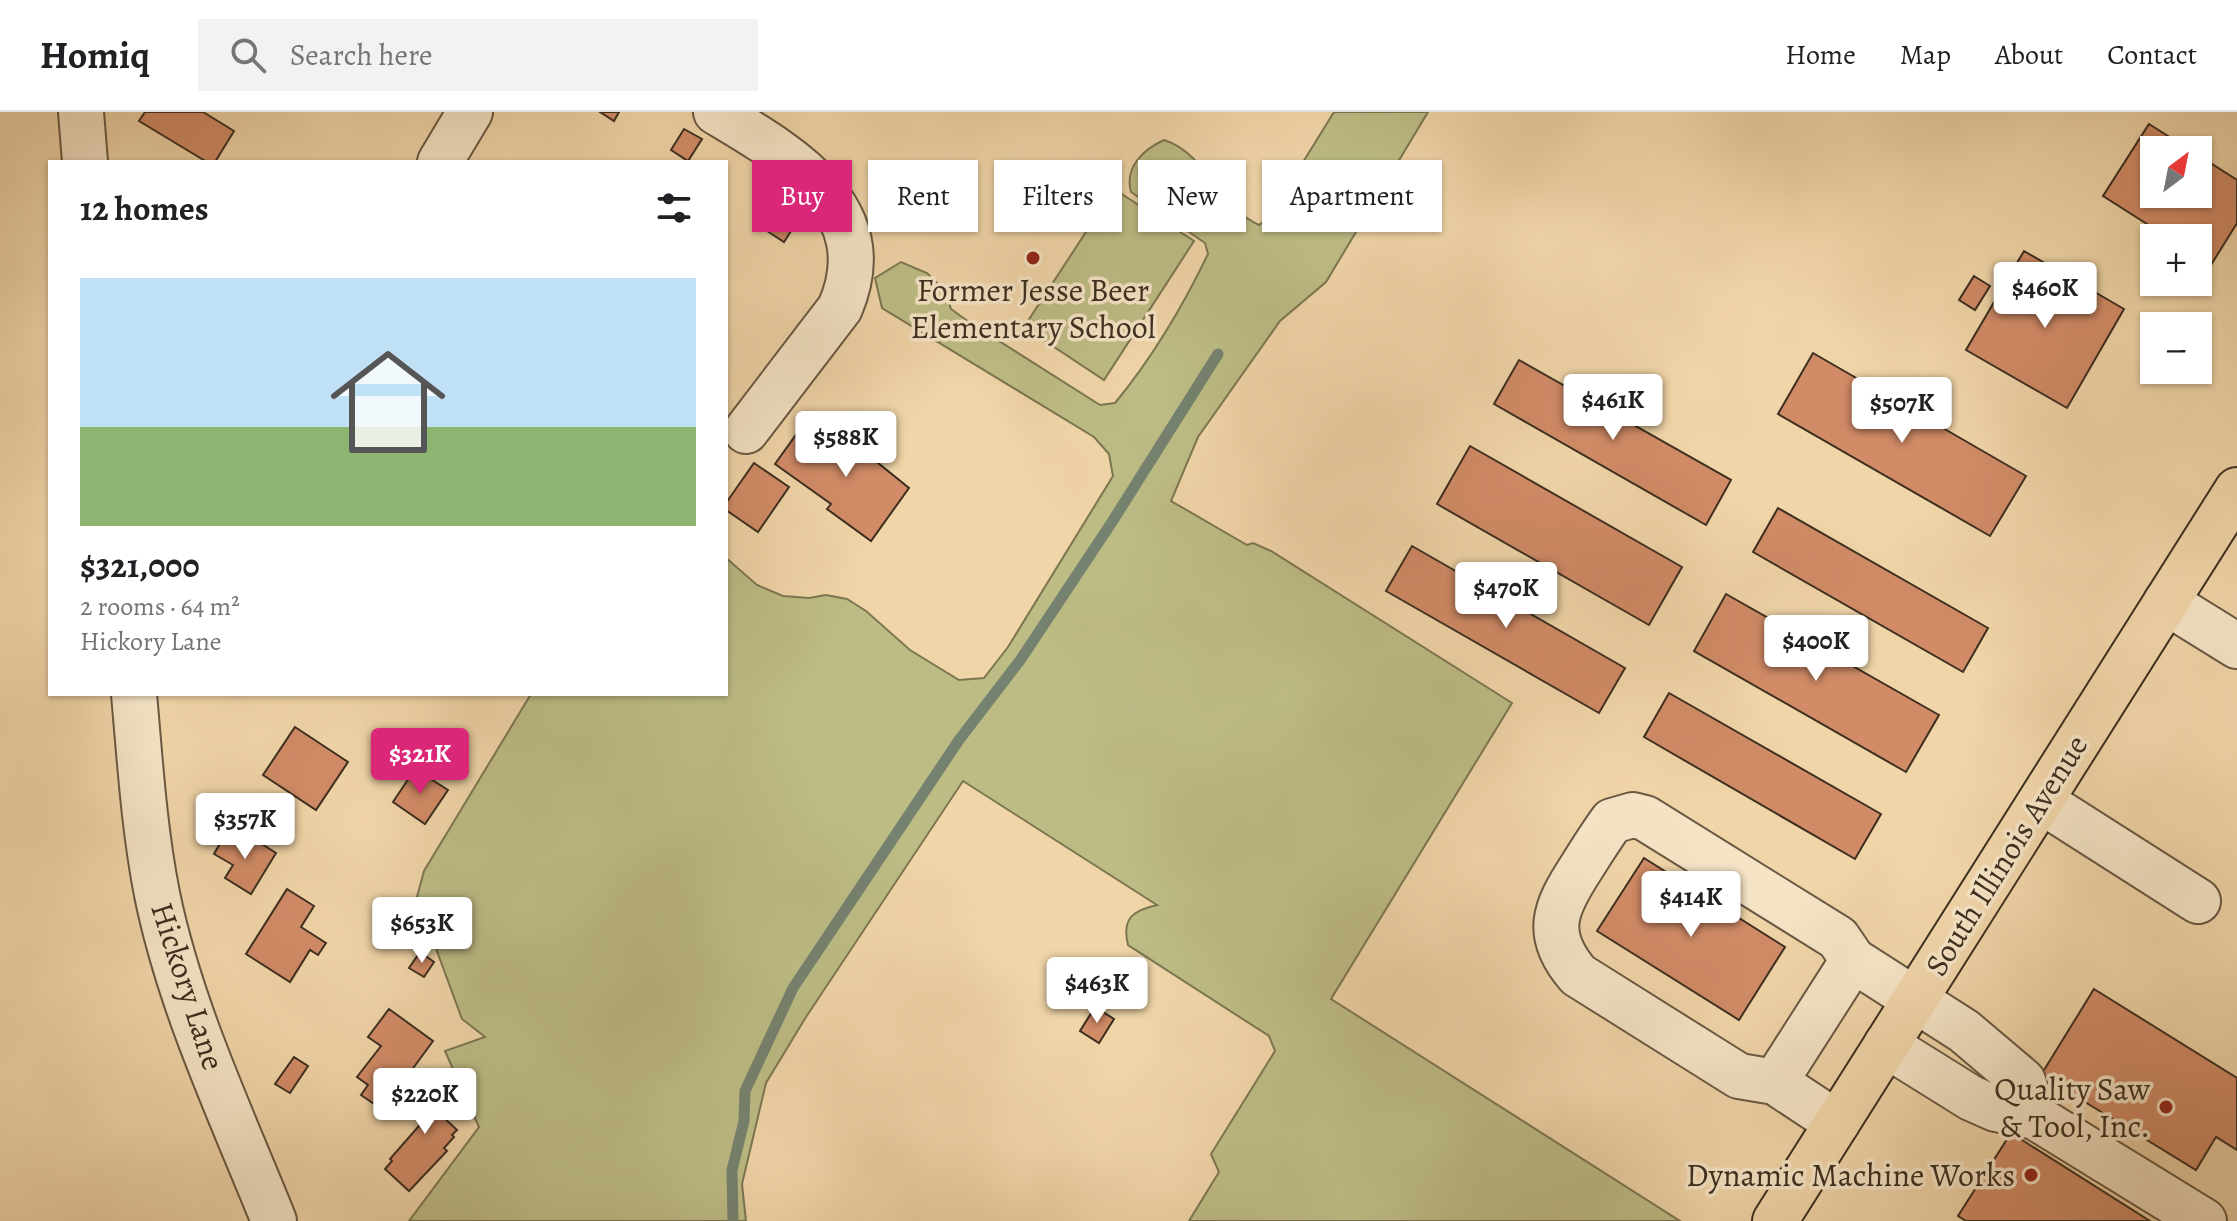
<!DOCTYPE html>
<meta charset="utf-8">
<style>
:root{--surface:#fff;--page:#f2f2f2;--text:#202124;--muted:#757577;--line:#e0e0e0;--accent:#db2777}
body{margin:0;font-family:Alegreya,serif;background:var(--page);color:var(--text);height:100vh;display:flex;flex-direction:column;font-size:30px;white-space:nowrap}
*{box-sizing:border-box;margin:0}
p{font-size:26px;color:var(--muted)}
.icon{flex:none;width:44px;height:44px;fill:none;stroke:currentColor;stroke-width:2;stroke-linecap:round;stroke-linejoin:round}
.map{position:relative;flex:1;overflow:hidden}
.details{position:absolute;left:48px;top:48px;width:680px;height:536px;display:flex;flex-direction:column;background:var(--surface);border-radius:0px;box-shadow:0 2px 6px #0004}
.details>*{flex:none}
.guide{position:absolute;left:752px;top:48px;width:760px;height:72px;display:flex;gap:16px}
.needle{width:52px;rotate:32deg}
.controls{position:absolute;left:2140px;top:24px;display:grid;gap:16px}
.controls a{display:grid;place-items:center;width:72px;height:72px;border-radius:0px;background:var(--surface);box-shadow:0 2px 6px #0004;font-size:40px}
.price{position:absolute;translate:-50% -68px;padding:0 18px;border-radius:8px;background:#fff;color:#222;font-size:26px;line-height:52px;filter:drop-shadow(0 2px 4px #0008)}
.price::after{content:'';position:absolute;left:50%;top:48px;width:24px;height:18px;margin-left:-12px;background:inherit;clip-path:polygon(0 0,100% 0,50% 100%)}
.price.on{background:var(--accent);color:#fff}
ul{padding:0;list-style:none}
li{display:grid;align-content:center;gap:16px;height:424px;padding:0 32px}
li span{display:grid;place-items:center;height:248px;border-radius:0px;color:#555}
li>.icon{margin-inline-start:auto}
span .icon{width:144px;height:144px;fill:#fffc;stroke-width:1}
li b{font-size:34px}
h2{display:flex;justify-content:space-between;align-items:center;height:96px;padding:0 32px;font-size:34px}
.pill{padding:0 28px;border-radius:0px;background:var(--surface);box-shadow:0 2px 6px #0004;font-size:28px;line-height:72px}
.pill.on{background:var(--accent);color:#fff}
header{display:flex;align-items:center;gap:48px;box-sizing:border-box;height:112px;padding:0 40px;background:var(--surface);border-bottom:2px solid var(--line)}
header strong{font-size:38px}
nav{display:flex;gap:44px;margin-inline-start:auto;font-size:28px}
.search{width:560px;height:72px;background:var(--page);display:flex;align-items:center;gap:20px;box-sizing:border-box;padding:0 28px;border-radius:0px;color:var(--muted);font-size:30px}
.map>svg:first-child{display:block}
.green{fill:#bdbc85;stroke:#7c7652;stroke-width:2}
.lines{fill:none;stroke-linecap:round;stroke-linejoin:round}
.stream{stroke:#75826f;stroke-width:11}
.building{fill:#d18b67;stroke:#3c2f20;stroke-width:2}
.minor-casing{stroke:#695842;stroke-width:48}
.major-casing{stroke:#3c2f20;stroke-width:48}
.minor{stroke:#f5e4c6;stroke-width:44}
.major{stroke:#f0d5a8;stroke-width:44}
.poi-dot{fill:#8f2418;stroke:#f5e4c6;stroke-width:3}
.labels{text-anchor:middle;stroke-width:7;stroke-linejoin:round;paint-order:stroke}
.poi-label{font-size:32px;fill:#3c2f20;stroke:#f5e4c6;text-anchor:end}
.street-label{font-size:32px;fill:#3c2f20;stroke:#f5e4c6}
</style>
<header>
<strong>Homiq</strong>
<div class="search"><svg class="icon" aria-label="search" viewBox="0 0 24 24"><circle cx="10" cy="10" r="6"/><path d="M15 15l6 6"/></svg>Search here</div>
<nav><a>Home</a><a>Map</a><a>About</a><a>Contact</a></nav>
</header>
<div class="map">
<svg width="2237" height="1109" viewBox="0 0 2237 1109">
<rect width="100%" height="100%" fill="#f0d5a8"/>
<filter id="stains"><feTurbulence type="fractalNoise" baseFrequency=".0025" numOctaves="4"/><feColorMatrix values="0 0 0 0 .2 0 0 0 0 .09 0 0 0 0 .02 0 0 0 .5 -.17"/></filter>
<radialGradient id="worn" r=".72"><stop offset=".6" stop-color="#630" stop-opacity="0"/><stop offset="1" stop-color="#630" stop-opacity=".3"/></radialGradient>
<g class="green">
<path d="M1334 0H1428L1326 170 1280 209 1198 325 1171 389 1247 433 1253 431 1271 439 1512 591 1331 887 1680 1109H1189L1219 1060 1211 1042 1275 939 1269 924 1128 833C1121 805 1135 798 1157 793L963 669 806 905 766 971 742 1072 746 1109H409L479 1015 445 939 485 925 462 907 417 785 424 759 531 582H726V446L757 473 783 484 809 486 826 483 847 487 866 499 910 538 959 568 984 566 1008 535 1113 364 1109 342 1094 325 882 196 875 166 901 150 927 161 945 179 951 197 969 210 1100 293 1115 291C1152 246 1183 194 1208 142L1205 131 1131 80C1124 55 1144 37 1164 28 1206 41 1221 97 1259 113L1269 105Z"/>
<path d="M1114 77 1194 129 1104 268 1024 215Z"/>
</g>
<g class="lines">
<path class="stream" d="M733 1109 732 1058 744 1009 745 979 793 876 959 628 1021 547 1112 410 1218 242"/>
</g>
<g class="building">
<path d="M145 0H203L234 19 215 50H207L139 9Z"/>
<path d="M600 0H619L614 9Z"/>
<path d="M2149 12 2190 38H2154V82H2198V43L2237 68V111L2211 153 2198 144V126H2169L2103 84Z"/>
<path d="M684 17 702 27 688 49 671 38Z"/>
<path d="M777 75 807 94 784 130 755 111Z"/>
<path d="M2024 139 2124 197 2067 296 1966 238Z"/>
<path d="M1974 164 1990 174 1975 198 1959 188Z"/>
<path d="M1813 241 2026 364 1990 424 1778 302Z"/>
<path d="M1519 248 1731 368 1706 413 1494 292Z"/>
<path d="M798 320 816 333 826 320 847 336 858 320 880 336 872 346 909 376 871 429 827 397 831 392 775 352Z"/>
<path d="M1470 334 1682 455 1649 513 1437 392Z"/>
<path d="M754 351 789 375 758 420 726 398V391Z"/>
<path d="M1778 396 1988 516 1963 560 1753 440Z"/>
<path d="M1412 434 1625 556 1599 601 1386 479Z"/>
<path d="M1726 482 1939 603 1906 660 1694 539Z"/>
<path d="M1669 581 1881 702 1855 747 1644 625Z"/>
<path d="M295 615 348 650 316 698 263 663Z"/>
<path d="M415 657 448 678 425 712 393 690Z"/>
<path d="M226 721 246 733 251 725 276 741 251 782 225 766 233 753 214 742Z"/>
<path d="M1644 746 1785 835 1739 908 1597 819Z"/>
<path d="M287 777 314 794 301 815 326 831 318 843 310 838 290 870 246 842Z"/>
<path d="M420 840 434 850 424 865 409 856Z"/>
<path d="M2094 877 2237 966V1038L2216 1025 2196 1058 2041 963Z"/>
<path d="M1095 895 1114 907 1099 931 1080 919Z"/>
<path d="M389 897 433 929 389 989 384 985 377 994 361 983 368 973 357 965 381 934 368 925Z"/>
<path d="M294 945 308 954 290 981 275 972Z"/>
<path d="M434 966 458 987 442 1004 457 1018 452 1023 454 1025 444 1036 447 1039 409 1079 385 1057 392 1049 390 1047 425 1007 409 993Z"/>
<path d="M2011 1021 2150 1109H1966L1958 1104Z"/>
</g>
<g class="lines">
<defs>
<g id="minor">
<path d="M81 0 85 50"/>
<path d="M716 0C788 43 883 96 840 196L746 319"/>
<path d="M440 50 470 0"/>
<path d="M2166 490 2237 534"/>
<path d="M134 582C140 649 144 716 157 782 180 895 231 1002 274 1109"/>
<path d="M2041 689 2198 789"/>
<path d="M1886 933 1971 986 1996 997 2035 1005 2204 1109"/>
<path d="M1775 970 1853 848"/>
<path d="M1837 1011 1775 970 1739 964 1578 863C1543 822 1555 796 1581 756 1591 740 1601 724 1612 709L1633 703 1645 706 1838 826 1853 848 1964 919 2023 969 2035 1005"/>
</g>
<path id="major" d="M1775 1109 2237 378"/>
</defs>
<use href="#minor" class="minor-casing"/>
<use href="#major" class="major-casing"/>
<use href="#minor" class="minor"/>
<use href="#major" class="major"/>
</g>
<g class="poi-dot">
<circle cx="1033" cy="146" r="8"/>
<circle cx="2166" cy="995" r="8"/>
<circle cx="2031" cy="1063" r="8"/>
</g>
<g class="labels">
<g class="poi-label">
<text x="1033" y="189" text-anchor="middle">Former Jesse Beer<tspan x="1033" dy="37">Elementary School</tspan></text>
<text x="2150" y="988">Quality Saw<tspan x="2150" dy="37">&amp; Tool, Inc.</tspan></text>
<text x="2015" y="1074">Dynamic Machine Works</text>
</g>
<g class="street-label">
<text transform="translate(2006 743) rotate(-58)" y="11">South Illinois Avenue</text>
<text transform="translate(188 874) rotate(72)" y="11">Hickory Lane</text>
</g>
</g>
<rect width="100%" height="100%" filter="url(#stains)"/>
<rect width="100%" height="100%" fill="url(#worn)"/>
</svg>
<div class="controls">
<a><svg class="needle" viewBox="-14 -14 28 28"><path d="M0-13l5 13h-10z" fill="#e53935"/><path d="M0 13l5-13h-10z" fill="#757577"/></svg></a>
<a>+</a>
<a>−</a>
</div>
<b class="price" style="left:2045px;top:218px">$460K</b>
<b class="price" style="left:1613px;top:330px">$461K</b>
<b class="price" style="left:1902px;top:333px">$507K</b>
<b class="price" style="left:846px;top:367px">$588K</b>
<b class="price" style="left:1506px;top:518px">$470K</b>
<b class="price" style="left:1816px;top:571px">$400K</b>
<b class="price on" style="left:420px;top:684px">$321K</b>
<b class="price" style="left:245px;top:749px">$357K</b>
<b class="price" style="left:1691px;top:827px">$414K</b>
<b class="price" style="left:422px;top:853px">$653K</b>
<b class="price" style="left:1097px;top:913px">$463K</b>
<b class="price" style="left:425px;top:1024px">$220K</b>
<div class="guide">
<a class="pill on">Buy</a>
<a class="pill">Rent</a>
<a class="pill">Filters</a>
<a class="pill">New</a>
<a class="pill">Apartment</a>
</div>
<section class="details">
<h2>12 homes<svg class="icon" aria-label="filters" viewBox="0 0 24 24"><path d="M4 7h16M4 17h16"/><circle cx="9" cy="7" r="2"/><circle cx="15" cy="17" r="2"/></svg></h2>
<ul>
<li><span style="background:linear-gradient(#bfe0f5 60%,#8fb573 0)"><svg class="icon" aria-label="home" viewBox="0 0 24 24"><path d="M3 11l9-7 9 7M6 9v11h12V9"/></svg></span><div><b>$321,000</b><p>2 rooms · 64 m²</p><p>Hickory Lane</p></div></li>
</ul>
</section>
</div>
